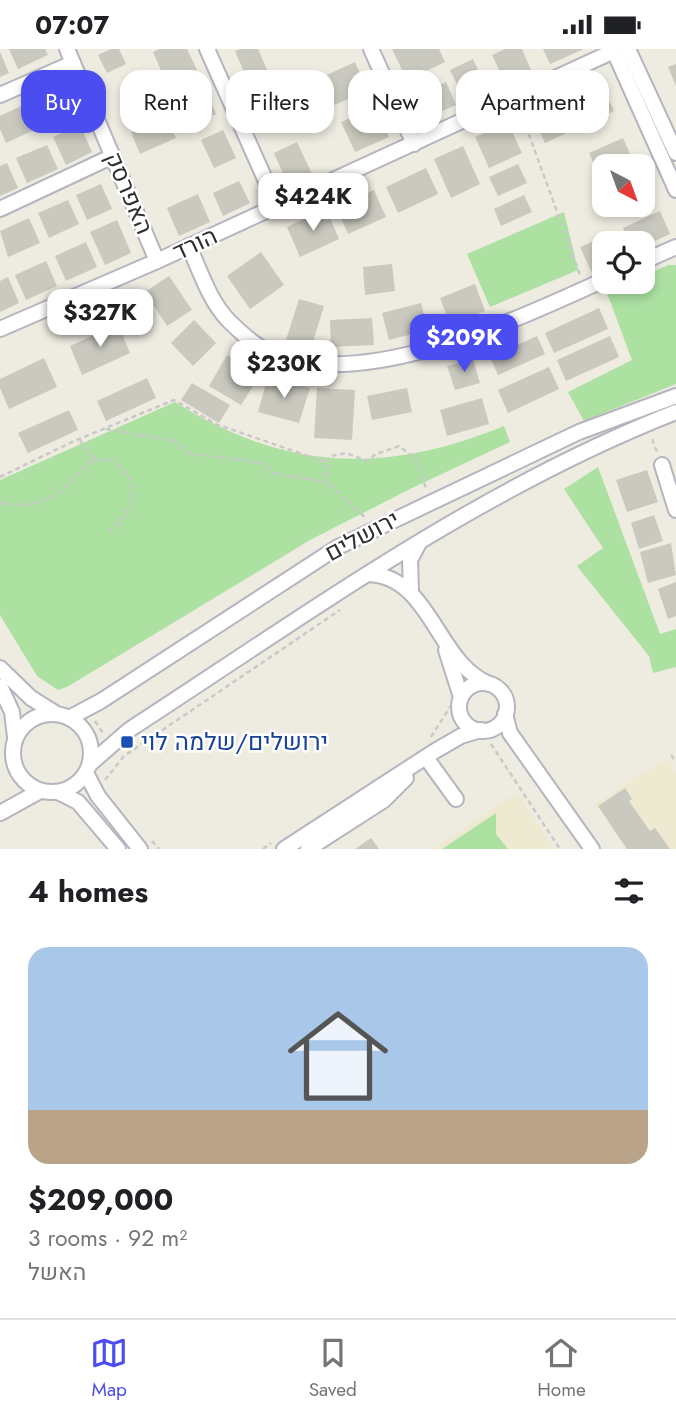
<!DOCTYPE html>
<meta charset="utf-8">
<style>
:root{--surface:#fff;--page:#f6f6f6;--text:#202124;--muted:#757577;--line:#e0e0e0;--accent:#4c4df0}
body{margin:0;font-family:Jost,Heebo,sans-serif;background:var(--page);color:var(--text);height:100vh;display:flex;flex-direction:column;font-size:26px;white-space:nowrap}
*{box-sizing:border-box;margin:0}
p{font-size:23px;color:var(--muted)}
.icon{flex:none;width:38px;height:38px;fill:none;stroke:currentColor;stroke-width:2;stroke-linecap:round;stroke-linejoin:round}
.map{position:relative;height:800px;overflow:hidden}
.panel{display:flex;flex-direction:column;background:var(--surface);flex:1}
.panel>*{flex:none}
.hud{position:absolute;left:21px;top:21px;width:635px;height:63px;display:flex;gap:14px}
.needle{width:46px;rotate:139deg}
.buttons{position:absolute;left:592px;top:105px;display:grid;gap:14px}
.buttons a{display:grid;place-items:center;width:63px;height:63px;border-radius:14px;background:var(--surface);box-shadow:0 4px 10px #0003;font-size:35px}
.price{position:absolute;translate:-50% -60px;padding:0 16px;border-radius:14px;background:#fff;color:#222;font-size:23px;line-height:46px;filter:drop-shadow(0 2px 4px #0008)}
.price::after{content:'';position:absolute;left:50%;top:42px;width:21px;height:16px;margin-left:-10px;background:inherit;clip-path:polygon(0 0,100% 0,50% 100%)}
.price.on{background:var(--accent);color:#fff}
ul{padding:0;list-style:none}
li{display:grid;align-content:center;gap:14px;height:371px;padding:0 28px}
li span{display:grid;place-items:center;height:217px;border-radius:21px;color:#555}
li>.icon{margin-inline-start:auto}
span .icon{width:126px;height:126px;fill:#fffc;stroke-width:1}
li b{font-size:30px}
h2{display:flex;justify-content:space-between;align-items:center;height:84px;padding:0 28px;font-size:30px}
.pill{padding:0 24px;border-radius:21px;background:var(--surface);box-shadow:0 4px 10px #0003;font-size:24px;line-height:63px}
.pill.on{background:var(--accent);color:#fff}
.status{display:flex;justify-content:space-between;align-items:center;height:49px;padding:0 35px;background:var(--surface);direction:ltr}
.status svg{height:19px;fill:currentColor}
.tab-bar{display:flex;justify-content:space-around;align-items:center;height:98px;border-top:2px solid var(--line);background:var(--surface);font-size:19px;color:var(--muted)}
.tab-bar a{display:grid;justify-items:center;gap:4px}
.tab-bar .on{color:var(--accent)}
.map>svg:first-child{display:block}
.education{fill:#eeead2}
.green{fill:#ace1a2}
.building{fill:#cac9bf}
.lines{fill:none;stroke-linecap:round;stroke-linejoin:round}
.minor-casing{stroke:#b5b5c0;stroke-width:18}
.path{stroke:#c9c9c9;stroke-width:2.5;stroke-dasharray:5 3.5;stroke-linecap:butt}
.minor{stroke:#fff;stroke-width:14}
.transit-dot{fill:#1a4fb4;stroke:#fff;stroke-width:2.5}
.labels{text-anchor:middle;stroke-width:5;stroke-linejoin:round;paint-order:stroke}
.street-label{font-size:24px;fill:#2e2e2e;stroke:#fff}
.transit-label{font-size:24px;fill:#164399;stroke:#fff;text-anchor:start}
</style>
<div class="status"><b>07:07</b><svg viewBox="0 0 49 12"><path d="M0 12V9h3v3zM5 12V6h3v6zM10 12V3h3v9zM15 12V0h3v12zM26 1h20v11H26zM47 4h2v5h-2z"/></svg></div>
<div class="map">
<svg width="676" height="800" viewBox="0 0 676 800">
<rect width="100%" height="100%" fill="#eeebe1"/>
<g class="education">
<path d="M668 708 676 725V800H625L595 755Z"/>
<path d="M517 743 554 800H433Z"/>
</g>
<g class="green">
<path d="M564 163 578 221 490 258 467 205Z"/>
<path d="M668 216H676V335L584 372 568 343 632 311 607 244 632 233H642V228Z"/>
<path d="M175 353C285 422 384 426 504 377L510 393 412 439 310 491 67 638 58 641 37 627 0 566V431Z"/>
<path d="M598 418 660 585 676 580V618L653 624 649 607 577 517 603 499 564 440Z"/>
<path d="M496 764V785L508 800H442Z"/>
</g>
<g class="building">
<path d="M9 0H45L48 6 18 20Z"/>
<path d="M111 0H119L126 15 107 24 98 6Z"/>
<path d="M160 0H187L197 21 167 35 153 3Z"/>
<path d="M240 0H258L271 30 251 39 235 2Z"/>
<path d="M392 0H439L445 13 407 31Z"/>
<path d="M505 0H522L533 26 507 38 492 6Z"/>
<path d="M543 0H584L550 15Z"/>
<path d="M0 3 9 24 0 28Z"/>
<path d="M473 10 485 36 462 46 450 21Z"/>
<path d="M355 13 367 41 335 56 322 28Z"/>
<path d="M676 15V37L668 18Z"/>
<path d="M201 32 216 65 187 78 172 45Z"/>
<path d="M600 32 614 62 545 94 531 64Z"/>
<path d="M446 33 456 56 440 63 430 40Z"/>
<path d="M60 34 73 63 42 77 30 48Z"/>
<path d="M292 37 306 68 272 83 259 52Z"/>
<path d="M25 55 36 80 6 94 0 80V67Z"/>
<path d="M376 58 389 88 355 103 341 73Z"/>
<path d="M166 67 176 89 140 105 131 83Z"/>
<path d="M508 74 522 104 489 119 475 88Z"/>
<path d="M80 76 92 103 66 116 53 88Z"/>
<path d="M223 81 236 109 214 119 201 91Z"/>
<path d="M623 89 633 112 623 117H604V126L600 128 589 104Z"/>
<path d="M297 93 312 125 288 136 274 104Z"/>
<path d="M47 96 58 120 27 134 16 109Z"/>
<path d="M463 97 480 135 451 149 434 110Z"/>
<path d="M7 114 18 139 0 147V117Z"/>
<path d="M518 115 527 134 498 147 489 128Z"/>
<path d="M426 119 438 145 398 164 386 138Z"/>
<path d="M239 132 250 154 223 167 213 144Z"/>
<path d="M101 135 112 160 87 171 76 146Z"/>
<path d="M374 141 386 168 348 185 336 158Z"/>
<path d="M198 145 210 173 179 187 167 159Z"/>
<path d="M524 146 532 163 501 177 494 160Z"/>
<path d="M68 151 79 175 49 189 38 164Z"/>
<path d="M326 160 339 190 300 208 287 178Z"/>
<path d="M660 162 670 185 642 198V194H629L623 179Z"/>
<path d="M29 169 40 194 8 208 0 182Z"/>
<path d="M117 171 131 204 105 216 90 183Z"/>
<path d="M614 183 619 194H604V218L592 224 580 198Z"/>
<path d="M86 193 97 218 66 232 55 207Z"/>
<path d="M261 203 284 236 250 260 227 227Z"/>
<path d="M46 212 57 237 26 251 15 226Z"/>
<path d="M392 215 395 242 365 246 363 218Z"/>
<path d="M169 227 192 261 167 277 145 243Z"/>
<path d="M8 228 19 254 0 263V232Z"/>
<path d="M475 235 485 262 450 275 440 249Z"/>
<path d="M299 250 324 257 311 299 286 291Z"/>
<path d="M421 254 428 281 389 291 382 264Z"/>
<path d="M599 259 608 280 554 304 545 284Z"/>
<path d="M372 269 374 296 331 298 330 271Z"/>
<path d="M194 271 216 294 193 317 171 294Z"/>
<path d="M118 275 130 304 82 326 70 297Z"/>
<path d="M537 287 545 305 498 326 490 308Z"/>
<path d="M610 287 619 308 566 332 557 311Z"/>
<path d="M227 306 260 326 241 356 209 337Z"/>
<path d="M44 309 57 338 9 360 0 339V330Z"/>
<path d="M473 310 480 334 455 341 447 317Z"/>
<path d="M549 318 559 340 508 364 498 341Z"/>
<path d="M268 327 310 339 299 374 258 363Z"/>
<path d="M147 329 156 349 106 372 97 352Z"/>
<path d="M192 334 230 356 219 374 181 351Z"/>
<path d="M317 339 355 341 352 391 314 389Z"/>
<path d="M407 339 412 363 372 371 367 347Z"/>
<path d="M482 349 489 375 447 387 440 361Z"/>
<path d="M69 361 78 381 28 404 18 384Z"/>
<path d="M647 421 658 453 627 463 616 431Z"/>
<path d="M654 466 663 492 639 500 631 474Z"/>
<path d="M671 494 676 526 648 534 640 503Z"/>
<path d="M676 533V567L668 570 658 540Z"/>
<path d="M625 739 632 750 629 752 650 782 655 779 670 800H627L598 757Z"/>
<path d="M371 789 379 800H355Z"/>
</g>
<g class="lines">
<defs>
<g id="minor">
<path d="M67 0 157 212"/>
<path d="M207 0 277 157"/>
<path d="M371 0 414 95"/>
<path d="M613 0 676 141"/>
<path d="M628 0 676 104"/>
<path d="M0 46 73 14"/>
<path d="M0 160 113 107"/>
<path d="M189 197C200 222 210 253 229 272 239 282 255 296 267 302 360 346 517 270 604 231"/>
<path d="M642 213 676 198"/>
<path d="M0 280 157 212 614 2"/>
<path d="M662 416 676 461"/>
<path d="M368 525C431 527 436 613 489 635"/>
<path d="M411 543 410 511 419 494"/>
<path d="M446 601 461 648"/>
<path d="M0 619 31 649 55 664"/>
<circle cx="483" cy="658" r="24"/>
<path d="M0 637 12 663 15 688"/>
<circle cx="52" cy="704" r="39"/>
<path d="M505 665 510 684 592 800"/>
<path d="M69 669 101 652 338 498 579 383 676 347"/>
<path d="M427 710 456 750"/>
<path d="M90 715 129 681C306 566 479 440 676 363"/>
<path d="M86 724 98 747 140 800"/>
<path d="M58 743 78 753 118 800"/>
<path d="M0 764 40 742"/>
<path d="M284 800 435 702 461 687 481 681"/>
<path d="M308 800 384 751 406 729"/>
</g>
</defs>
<use href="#minor" class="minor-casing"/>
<g class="path">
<path d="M520 61 580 226"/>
<path d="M106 380 175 392 187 404 267 415 270 424 326 433 366 469"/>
<path d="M652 390 657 403"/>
<path d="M93 410 115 412 132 432C132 457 129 467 109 483"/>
<path d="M326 413 331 407 346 404 367 412 376 405 399 397 415 409 426 439"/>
<path d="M0 428 74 392 174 351 218 376 326 413V433"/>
<path d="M0 454C47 463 63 441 93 410L80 391"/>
<path d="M95 672 103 684"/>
<path d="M431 688 450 658"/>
<path d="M491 695 560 800"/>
<path d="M671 706 676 713"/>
<path d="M105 731 124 707 340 561"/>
<path d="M152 792 159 800"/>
<path d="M263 800 271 794"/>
</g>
<use href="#minor" class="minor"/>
</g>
<rect class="transit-dot" x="120" y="686" width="14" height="14" rx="3.5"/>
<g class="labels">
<g class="street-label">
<text transform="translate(129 144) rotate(67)" y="8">האפרסק</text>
<text transform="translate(195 195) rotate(-25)" y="8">הורד</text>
<text transform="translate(362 487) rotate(-28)" y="8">ירושלים</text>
</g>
<g class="transit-label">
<text x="141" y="701">ירושלים/שלמה לוי</text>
</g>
</g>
</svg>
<div class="buttons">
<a><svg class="needle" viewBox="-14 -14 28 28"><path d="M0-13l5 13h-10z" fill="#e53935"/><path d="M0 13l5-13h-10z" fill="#757577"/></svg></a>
<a><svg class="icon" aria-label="locate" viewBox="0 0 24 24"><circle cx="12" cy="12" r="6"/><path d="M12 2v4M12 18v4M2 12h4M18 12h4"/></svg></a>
</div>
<b class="price" style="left:313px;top:184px">$424K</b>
<b class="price" style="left:100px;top:300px">$327K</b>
<b class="price on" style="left:464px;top:325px">$209K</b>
<b class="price" style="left:284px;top:351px">$230K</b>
<div class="hud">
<a class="pill on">Buy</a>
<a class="pill">Rent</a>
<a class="pill">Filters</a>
<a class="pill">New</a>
<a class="pill">Apartment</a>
</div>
</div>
<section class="panel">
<h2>4 homes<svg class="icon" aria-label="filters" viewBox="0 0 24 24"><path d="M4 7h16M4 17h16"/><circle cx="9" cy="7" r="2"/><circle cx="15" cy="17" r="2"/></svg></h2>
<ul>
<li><span style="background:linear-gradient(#a9c7e8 75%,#b9a48a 0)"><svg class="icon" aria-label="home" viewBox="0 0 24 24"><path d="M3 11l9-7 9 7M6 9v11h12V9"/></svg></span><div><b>$209,000</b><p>3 rooms · 92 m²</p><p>האשל</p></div></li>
</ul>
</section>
<nav class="tab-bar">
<a class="on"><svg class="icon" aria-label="map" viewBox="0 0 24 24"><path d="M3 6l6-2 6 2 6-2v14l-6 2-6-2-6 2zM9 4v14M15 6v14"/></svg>Map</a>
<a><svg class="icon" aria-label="saved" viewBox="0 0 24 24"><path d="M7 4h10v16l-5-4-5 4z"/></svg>Saved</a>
<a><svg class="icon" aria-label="home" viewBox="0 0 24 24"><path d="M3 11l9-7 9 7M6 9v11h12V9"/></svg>Home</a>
</nav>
